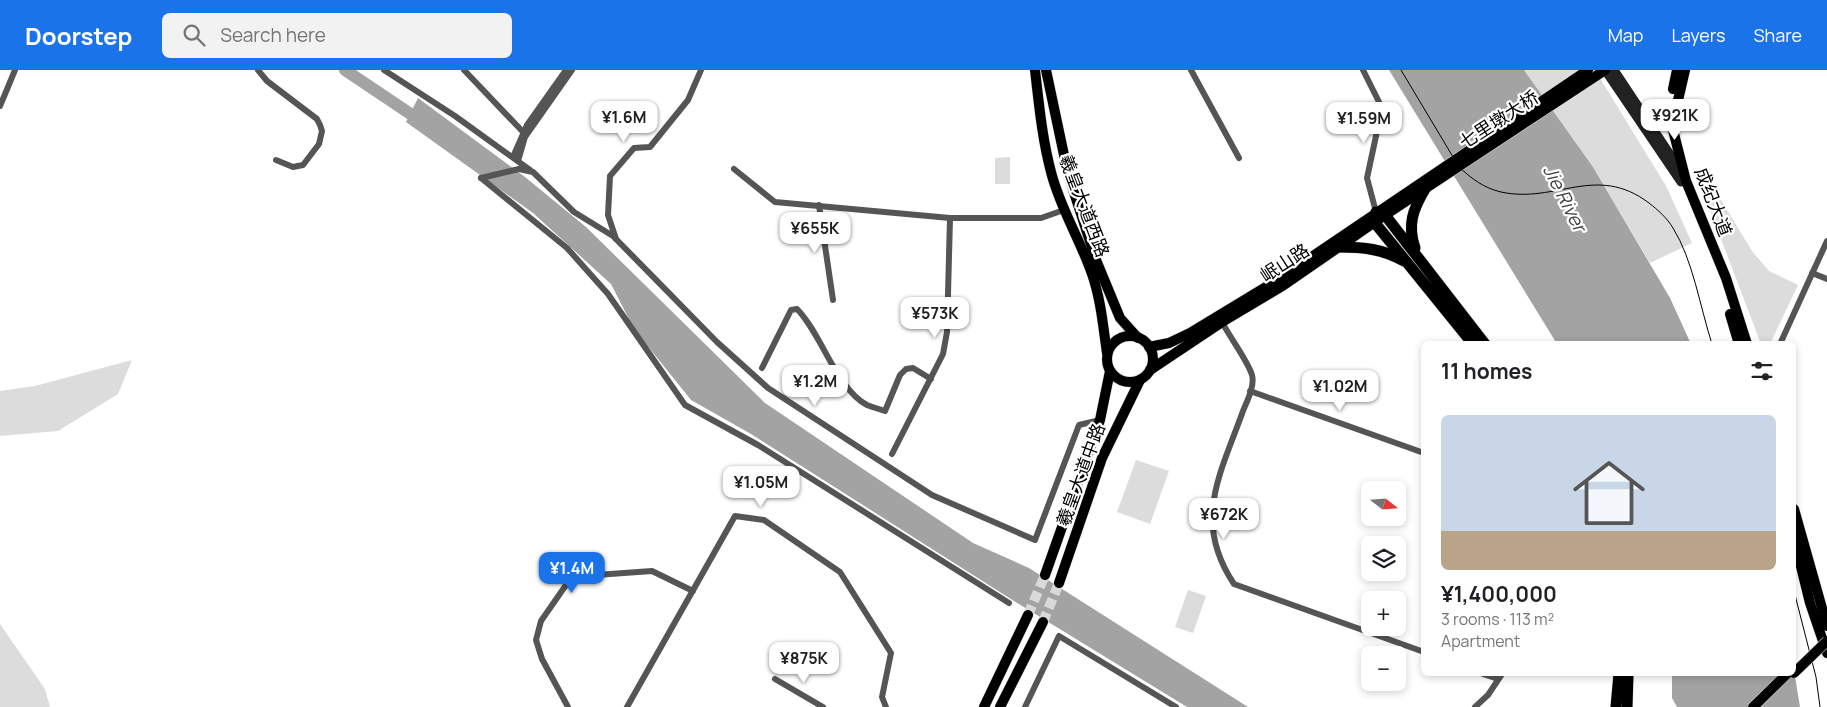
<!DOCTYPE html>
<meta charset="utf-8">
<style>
:root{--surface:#fff;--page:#f2f2f2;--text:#202124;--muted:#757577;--line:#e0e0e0;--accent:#1a73e8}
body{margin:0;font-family:Manrope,"Noto Sans SC",sans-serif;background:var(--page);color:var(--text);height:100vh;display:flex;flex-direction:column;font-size:19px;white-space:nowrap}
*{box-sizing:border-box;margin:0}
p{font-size:16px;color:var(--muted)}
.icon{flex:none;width:28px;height:28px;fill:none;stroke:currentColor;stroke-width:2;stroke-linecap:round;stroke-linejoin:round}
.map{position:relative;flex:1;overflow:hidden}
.sheet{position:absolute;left:1421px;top:271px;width:375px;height:335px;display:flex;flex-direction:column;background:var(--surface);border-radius:8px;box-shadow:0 2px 8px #0003}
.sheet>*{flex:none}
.needle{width:32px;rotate:107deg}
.buttons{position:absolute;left:1361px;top:411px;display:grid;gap:10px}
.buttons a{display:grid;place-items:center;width:45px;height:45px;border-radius:8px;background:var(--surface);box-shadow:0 2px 8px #0003;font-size:25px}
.price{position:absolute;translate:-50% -42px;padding:0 11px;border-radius:10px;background:#fff;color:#222;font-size:16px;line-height:32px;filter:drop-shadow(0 1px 2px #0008)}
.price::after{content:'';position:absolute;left:50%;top:30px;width:15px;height:11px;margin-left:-8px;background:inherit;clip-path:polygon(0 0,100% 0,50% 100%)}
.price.on{background:var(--accent);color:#fff}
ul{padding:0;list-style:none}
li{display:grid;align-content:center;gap:10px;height:265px;padding:0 20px}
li+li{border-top:1px solid var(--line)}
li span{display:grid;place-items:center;height:155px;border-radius:8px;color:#555}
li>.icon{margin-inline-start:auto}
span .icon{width:90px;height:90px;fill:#fffc;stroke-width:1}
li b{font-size:21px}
h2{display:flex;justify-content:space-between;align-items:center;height:60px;padding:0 20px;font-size:21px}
header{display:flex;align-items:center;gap:30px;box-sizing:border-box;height:70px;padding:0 25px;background:var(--accent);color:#fff}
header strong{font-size:24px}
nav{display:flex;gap:28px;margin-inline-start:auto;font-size:18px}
.search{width:350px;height:45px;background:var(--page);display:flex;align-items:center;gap:12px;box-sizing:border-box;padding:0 18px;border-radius:8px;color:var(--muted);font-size:19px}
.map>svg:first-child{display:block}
.green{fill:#dcdcdc}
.water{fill:#a3a3a3}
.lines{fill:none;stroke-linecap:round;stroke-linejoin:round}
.river{stroke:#a3a3a3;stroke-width:12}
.primary-tunnel{stroke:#d9d9d9;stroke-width:10;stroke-dasharray:10 5;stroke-linecap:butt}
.primary-casing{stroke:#dbdbdb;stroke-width:11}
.trunk-casing{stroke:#dbdbdb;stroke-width:11}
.motorway-casing{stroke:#dbdbdb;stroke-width:12}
.minor{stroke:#555;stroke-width:6}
.secondary{stroke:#222;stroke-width:9}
.primary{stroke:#000;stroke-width:10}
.trunk{stroke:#000;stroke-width:10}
.motorway{stroke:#000;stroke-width:11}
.tram{stroke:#000;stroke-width:1}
.trunk-bridge-casing{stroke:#dbdbdb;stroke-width:11;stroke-linecap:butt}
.trunk-bridge{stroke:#000;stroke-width:10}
.labels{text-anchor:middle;stroke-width:4.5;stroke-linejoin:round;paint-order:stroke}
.street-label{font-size:18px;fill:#000;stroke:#fff}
.water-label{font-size:19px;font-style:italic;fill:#444;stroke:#fff}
</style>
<header>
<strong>Doorstep</strong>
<div class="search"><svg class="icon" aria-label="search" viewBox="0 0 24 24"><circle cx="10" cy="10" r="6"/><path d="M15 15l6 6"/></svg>Search here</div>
<nav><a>Map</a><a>Layers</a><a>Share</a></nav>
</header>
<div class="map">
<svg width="1827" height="637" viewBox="0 0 1827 637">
<rect width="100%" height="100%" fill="#fff"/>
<g class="green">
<path d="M1524 0H1595L1666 116 1692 173 1650 193 1593 97Z"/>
<path d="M1010 87V114H995V88Z"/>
<path d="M1712 115 1752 181 1769 201 1798 215 1770 274H1761L1702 119Z"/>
<path d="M132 290 118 324 58 361 0 366V321L35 316Z"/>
<path d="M1136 390 1169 401 1150 454 1117 442Z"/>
<path d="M1188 520 1206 526 1193 563 1175 557Z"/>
<path d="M0 554 45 619 50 637H0Z"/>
</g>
<g class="water">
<path d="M1389 0H1524L1593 97 1670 228 1691 274H1557Z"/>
<path d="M418 28 525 107 586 157 765 333 973 473 1029 498 1248 637H1187L1014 531 751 364 691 330 634 259 611 214 533 143 406 52Z"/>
<path d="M1794 600 1800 637H1677L1672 628V604H1794Z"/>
</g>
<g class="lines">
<path class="river" d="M345 0 424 53"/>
<g class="primary-tunnel">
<path d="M1028 545 1045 505"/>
<path d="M1043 552 1059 513"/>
</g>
<defs>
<g id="primary">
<path d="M1035 0C1039 34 1042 68 1051 102 1060 138 1080 169 1092 204 1101 230 1103 256 1107 283"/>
<path d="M1046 0 1068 104 1096 190 1120 248 1138 268"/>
<path d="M1685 0 1672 56 1686 111 1726 208 1747 274"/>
<path d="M1673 19 1677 0"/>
<path d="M1730 244 1739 274"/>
<circle cx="1130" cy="289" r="23"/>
<path d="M1149 277 1169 273 1190 263 1279 209 1588 0"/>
<path d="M1150 300 1222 252 1284 215 1385 145 1605 0"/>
<path d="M1794 439 1827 556"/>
<path d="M1794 468 1810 533 1827 583"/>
<path d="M1045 505 1100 350 1110 301"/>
<path d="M1059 513 1102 388 1140 310"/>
<path d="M984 637 1028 545"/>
<path d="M1000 637 1043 552"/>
</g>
<path id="trunk" d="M1753 637 1787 604"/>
<g id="motorway">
<path d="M1339 177C1363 177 1383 179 1404 191"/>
<path d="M1415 178C1407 155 1413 139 1425 119"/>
<path d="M1473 274 1375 153 1376 142 1385 145 1485 274"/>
<path d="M1616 637 1619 604"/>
<path d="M1627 637 1628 604"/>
</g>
</defs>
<use href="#primary" class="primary-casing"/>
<use href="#trunk" class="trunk-casing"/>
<use href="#motorway" class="motorway-casing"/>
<g class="minor">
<path d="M258 0 267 11 317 49 320 55 322 61 319 74 303 95 293 97 276 90"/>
<path d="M384 0 455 46 530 100"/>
<path d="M464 0 524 63"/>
<path d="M1191 0 1239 88"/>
<path d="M1363 0 1382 38 1367 108 1376 142"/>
<path d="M0 36 15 0"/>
<path d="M513 87 527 55 566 0"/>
<path d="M518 91 525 67 572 0"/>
<path d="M734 99 775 132 950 148H1041L1064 140"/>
<path d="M481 108 519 99 533 102 574 142 613 166 717 272 768 318 932 425 1035 470 1079 355 1100 350"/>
<path d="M481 108 567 178 608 224 685 335 758 375 1009 533"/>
<path d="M819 135 833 230"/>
<path d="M616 169 608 145 610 106 634 78 650 77 688 30 701 0"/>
<path d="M1812 203 1827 209"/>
<path d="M1222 252C1229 266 1248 291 1252 305 1255 316 1247 331 1243 341 1220 405 1192 451 1234 514L1424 582"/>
<path d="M1780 274 1827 171"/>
<path d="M762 298 791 240 797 239C821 263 837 320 867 335 872 337 879 339 885 341L900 305 906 299 913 298 931 309"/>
<path d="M1250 321 1424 383"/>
<path d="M892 384 943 284 947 262 950 148"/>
<path d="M1483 604 1498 609"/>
<path d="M775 609 823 637"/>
<path d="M568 637 542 589 536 570 541 551 566 515 582 506 652 501 693 521"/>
<path d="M627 637 735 446 764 450 840 502 891 583 882 627 886 637"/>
<path d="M1025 637 1059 566 1176 637"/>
<path d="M1475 637 1488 625 1502 604"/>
</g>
<g class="secondary">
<path d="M1605 0 1681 112"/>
<path d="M1614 0 1683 104"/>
<path d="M1646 50H1660L1669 39"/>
</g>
<use href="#primary" class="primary"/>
<use href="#trunk" class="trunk"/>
<use href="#motorway" class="motorway"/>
<g class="tram">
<path d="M1401 0 1459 97C1472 109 1484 118 1501 122 1556 134 1596 93 1649 133 1658 140 1667 148 1673 158 1693 190 1700 237 1712 274"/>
<path d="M1794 521 1816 607 1820 637"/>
</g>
<defs>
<path id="trunk-bridge" d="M1794 603 1827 571"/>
</defs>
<use href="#trunk-bridge" class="trunk-bridge-casing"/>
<use href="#trunk-bridge" class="trunk-bridge"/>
</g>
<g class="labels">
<g class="street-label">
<text transform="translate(1499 50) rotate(-33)" y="6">七里墩大桥</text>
<text transform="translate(1713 132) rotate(69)" y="6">成纪大道</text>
<text transform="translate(1084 136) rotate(69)" y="6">羲皇大道西路</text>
<text transform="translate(1285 193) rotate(-33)" y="6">岷山路</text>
<text transform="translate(1081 405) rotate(-70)" y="6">羲皇大道中路</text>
</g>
<g class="water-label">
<text transform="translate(1565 128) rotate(63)" y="7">Jie River</text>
</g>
</g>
</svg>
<div class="buttons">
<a><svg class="needle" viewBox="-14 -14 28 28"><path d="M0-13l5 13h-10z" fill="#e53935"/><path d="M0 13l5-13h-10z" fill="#757577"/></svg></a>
<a><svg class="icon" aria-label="layers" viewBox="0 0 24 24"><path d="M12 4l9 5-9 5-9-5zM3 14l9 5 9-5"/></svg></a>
<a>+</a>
<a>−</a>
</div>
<b class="price" style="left:1675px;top:71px">¥921K</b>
<b class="price" style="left:624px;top:73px">¥1.6M</b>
<b class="price" style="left:1364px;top:74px">¥1.59M</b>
<b class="price" style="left:815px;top:184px">¥655K</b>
<b class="price" style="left:935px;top:269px">¥573K</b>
<b class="price" style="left:815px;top:337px">¥1.2M</b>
<b class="price" style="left:1340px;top:342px">¥1.02M</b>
<b class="price" style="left:761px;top:438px">¥1.05M</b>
<b class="price" style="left:1224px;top:470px">¥672K</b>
<b class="price on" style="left:572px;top:524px">¥1.4M</b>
<b class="price" style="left:804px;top:614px">¥875K</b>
<section class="sheet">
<h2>11 homes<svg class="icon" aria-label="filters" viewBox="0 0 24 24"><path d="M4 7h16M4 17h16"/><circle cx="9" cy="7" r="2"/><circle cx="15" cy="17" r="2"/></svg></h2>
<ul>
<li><span style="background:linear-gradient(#c9d6e8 75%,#b9a48a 0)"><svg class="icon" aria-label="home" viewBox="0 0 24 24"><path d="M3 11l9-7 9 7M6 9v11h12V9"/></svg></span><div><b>¥1,400,000</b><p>3 rooms · 113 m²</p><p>Apartment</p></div></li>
</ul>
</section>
</div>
